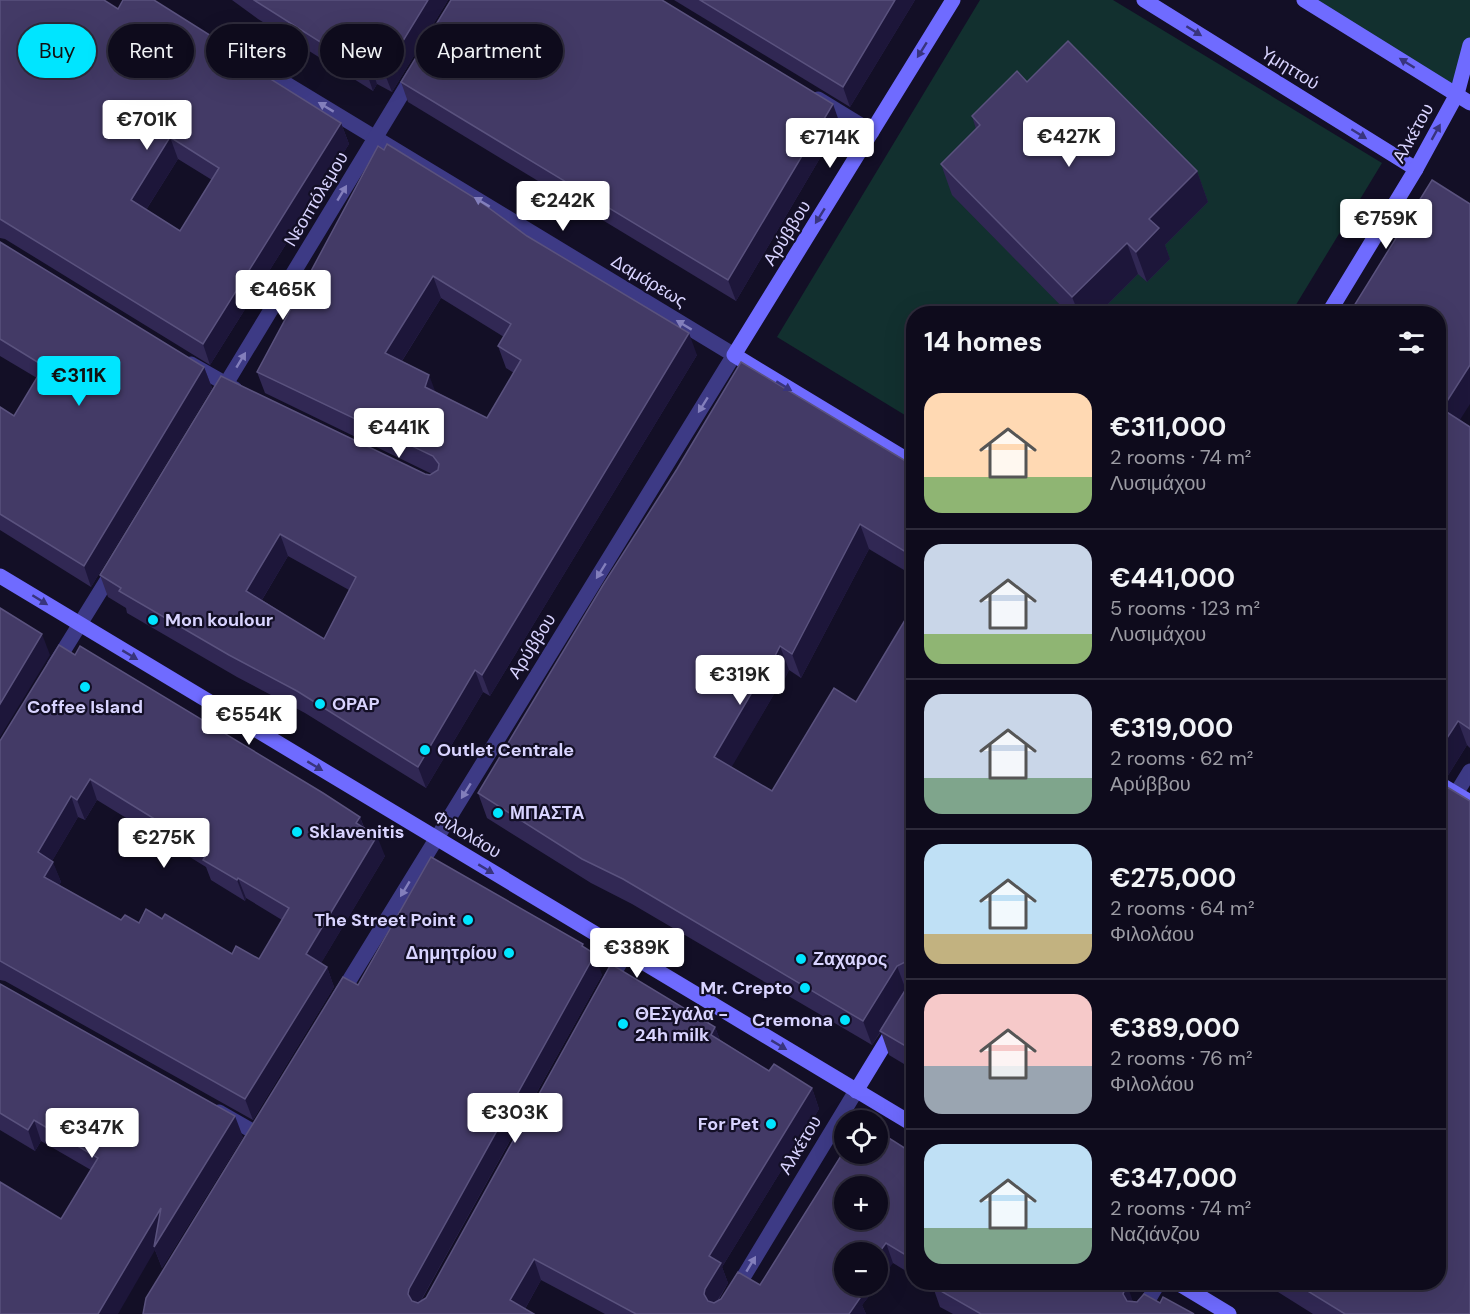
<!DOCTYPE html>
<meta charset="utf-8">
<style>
:root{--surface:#0e0b1c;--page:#1c1929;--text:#f1f3f6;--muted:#9b9ba3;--line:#2e2b3b;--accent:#00e5ff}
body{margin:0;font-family:"DM Sans",sans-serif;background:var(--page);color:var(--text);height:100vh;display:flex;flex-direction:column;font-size:22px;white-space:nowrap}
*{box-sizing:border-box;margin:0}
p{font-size:20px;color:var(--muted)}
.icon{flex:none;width:33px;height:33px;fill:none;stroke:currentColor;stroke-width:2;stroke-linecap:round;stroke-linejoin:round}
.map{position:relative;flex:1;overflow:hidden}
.panel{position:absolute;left:906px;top:306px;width:540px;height:984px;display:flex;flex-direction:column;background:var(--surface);border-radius:24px;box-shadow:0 6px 24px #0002,0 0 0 2px var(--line)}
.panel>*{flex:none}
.top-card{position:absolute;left:18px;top:24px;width:570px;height:54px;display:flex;gap:12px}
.buttons{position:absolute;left:834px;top:1110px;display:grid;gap:12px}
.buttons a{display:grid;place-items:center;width:54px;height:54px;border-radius:50%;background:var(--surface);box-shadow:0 6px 24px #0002,0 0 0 2px var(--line);font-size:30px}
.price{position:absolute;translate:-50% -51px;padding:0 14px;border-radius:6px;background:#fff;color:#222;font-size:20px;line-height:39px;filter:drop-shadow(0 2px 3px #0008)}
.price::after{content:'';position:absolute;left:50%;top:36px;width:18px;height:14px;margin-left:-9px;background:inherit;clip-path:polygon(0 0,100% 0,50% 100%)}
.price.current{background:var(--accent);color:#111}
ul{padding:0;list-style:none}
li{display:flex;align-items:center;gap:18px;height:150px;padding:0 18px}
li+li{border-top:2px solid var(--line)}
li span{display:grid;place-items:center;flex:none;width:168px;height:120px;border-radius:18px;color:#555}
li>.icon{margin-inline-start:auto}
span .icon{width:72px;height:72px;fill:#fffc;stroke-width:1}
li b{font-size:26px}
h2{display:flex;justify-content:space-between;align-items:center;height:72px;padding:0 18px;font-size:26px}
.tag{padding:0 21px;border-radius:27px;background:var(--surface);box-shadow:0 6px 24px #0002,0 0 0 2px var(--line);font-size:21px;line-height:54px}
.tag.current{background:var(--accent);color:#111}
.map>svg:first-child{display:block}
.park{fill:#12302f}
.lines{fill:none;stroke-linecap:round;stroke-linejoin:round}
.street{stroke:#3d3a85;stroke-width:15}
.secondary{stroke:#6f6bff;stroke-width:15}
.wall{fill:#312854;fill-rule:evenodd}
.shaded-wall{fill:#1d163a}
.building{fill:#433a66;stroke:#5a527e;stroke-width:1.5;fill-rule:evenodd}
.oneway{fill:#38347d}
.oneway2{fill:#837fbc}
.poi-dot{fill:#00e5ff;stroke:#130f26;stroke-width:2}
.labels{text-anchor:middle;stroke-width:4.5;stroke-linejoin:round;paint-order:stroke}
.street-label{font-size:18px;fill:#d9d4ff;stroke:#130f26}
.poi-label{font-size:18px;font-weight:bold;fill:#d9d4ff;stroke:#130f26;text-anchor:start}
</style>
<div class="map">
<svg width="1470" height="1314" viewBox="0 0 1470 1314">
<rect width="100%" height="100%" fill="#130f26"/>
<g class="park">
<path d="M980 0H1113L1382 163 1291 313 914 314 913 420 777 337Z"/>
<path d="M1304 0H1470V45L1457 94Z"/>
</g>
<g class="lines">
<g class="street">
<path d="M219 43 734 355 339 997"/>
<path d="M818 99 872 132"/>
<path d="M191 364 235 389"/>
<path d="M218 397 414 74"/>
<path d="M54 666 114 569"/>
<path d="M1438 823 1470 771"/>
<path d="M608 984 626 952"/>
<path d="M219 1112 256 1133"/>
<path d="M721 1314 856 1091"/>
<path d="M1140 1314 1159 1282"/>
</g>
<g class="secondary">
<path d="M1144 0 1416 169"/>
<path d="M1304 0 1470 103"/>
<path d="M1328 314 1416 169 1457 94 1470 45"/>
<path d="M914 464 734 355 953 0"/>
<path d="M0 576 914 1125"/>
<path d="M1438 783 1470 802"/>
<path d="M856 1091 914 996"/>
<path d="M1176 1282 1229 1314"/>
</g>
</g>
<g class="wall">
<path d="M0 0 118 9 237 58 341 123 349 144 210 365 5 239 0 238ZM178 159 212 180 180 231 146 210Z"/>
<path d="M232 0H448L392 92 377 84 373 91 258 19Z"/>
<path d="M674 0H915L850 107Z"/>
<path d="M401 82 840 124 736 301 408 102Z"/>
<path d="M1027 82 1197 171 1208 202 1165 245 1170 259 1147 282 1138 274 1098 314H1069L952 195 941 164 976 129 972 116Z"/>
<path d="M378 146 697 355 490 696 483 692 426 788 305 713 237 677 127 613 126 608 108 597 100 575 425 474 430 475 432 474 265 393 257 372ZM441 298 504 337 498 346 506 368 514 373 487 418 436 392 402 361ZM288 556 349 590 324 639 262 600Z"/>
<path d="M0 242 204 367 212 388 91 587 0 530V407L14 416 37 378 0 356Z"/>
<path d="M1438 314 1460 420 1470 427V748L1467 745 1447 777 1439 773Z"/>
<path d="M914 466V576L869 549 801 678 789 670 779 690 777 689 731 767 772 791 856 702 914 605V1070L889 1055 881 1032 872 1045 632 904 591 883 487 818 478 793Z"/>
<path d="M75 655 360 817 364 827 385 856 321 963 327 967 334 987 253 1120 5 981 0 980V741ZM97 800 206 867 211 880 245 901 246 898 282 920 259 959 232 954 162 919 139 923 121 920 59 885 61 882 52 861 78 817 85 820Z"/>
<path d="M1438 799 1470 1314H1313L1262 1282H1438Z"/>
<path d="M584 947 602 975 421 1301 426 1298 715 1027 720 1040 769 1071 812 1088 819 1109 722 1267 728 1283 718 1301 760 1285 914 1154V1276L893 1263 844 1286H877L862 1305 866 1314H605L541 1280 525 1309 143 1314 358 985Z"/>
<path d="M0 984 243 1137 162 1268 155 1250 61 1219 91 1170 41 1141 35 1151 0 1130Z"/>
<path d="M925 1282H1124L1133 1302 1160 1303 1194 1314H953L940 1307 933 1287Z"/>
</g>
<g class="shaded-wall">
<path d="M428 0H448L392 92 384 72Z"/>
<path d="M895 0H915L850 107 843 87Z"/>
<path d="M370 63 377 84 373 91 366 71Z"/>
<path d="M833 104 840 124 736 301 728 280Z"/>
<path d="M341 123 349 144 210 365 203 344Z"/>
<path d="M170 137 178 159 139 221 131 200Z"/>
<path d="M1197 171 1208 202 1165 245 1170 259 1147 282 1136 252 1149 219Z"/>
<path d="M1127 243 1138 274 1098 314H1079L1072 297Z"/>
<path d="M433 276 441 298 393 375 385 353Z"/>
<path d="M689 333 697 355 490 696 482 675Z"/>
<path d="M1470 365V404L1451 434 1442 409Z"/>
<path d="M204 367 212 388 91 587 84 566Z"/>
<path d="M429 375 437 396 425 387Z"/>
<path d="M860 524 869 549 801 678 792 654Z"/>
<path d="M280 534 288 556 254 613 246 591Z"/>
<path d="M42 634 50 655 0 737V704Z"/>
<path d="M780 646 789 670 779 690 770 666Z"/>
<path d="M768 665 777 689 723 782 714 757Z"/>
<path d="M475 670 483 692 426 788 418 767Z"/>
<path d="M1458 721 1467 745 1447 777 1438 752Z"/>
<path d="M90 779 97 800 85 820 77 800Z"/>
<path d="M71 796 78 817 45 873 38 852Z"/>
<path d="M360 817 367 837 356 823Z"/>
<path d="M377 836 385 856 314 975 306 954Z"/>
<path d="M53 862 61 882 52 898 44 877Z"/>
<path d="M238 878 246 898 245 901 237 880Z"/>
<path d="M583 944 590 963 595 954 602 975 416 1309 408 1294 409 1289Z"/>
<path d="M897 966 906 990 872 1045 863 1021Z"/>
<path d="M327 967 334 987 253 1120 245 1099Z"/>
<path d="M715 1027 723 1048 711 1035Z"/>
<path d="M812 1088 819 1109 722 1267 728 1283 712 1309 704 1294 709 1256Z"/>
<path d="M235 1116 243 1137 162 1268 155 1250 118 1314H98L161 1208Z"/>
<path d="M34 1120 41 1141 35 1151 28 1130Z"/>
<path d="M886 1243 893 1263 878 1284V1254Z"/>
<path d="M534 1259 541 1280 522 1314 510 1300Z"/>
<path d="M1127 1284 1134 1305 1131 1314 1123 1294Z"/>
<path d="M854 1286H877L862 1305 866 1314H849V1292Z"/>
</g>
<g class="building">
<path d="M0 0H104L118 9 123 0H154L235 51 232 55 341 123 203 344 0 219ZM170 137 219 168 180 231 131 200Z"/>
<path d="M254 0H428L384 72 370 63 366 71Z"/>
<path d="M451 0H662L833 104 728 280 401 82Z"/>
<path d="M700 0H895L843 87Z"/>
<path d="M1068 41 1197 171 1149 219 1159 228 1136 252 1127 243 1072 297 941 164 980 125 972 116 1017 71 1027 82Z"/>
<path d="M387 144 478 200 527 236 689 333 482 675 475 670 418 767 297 691 229 655 119 591 121 588 100 575 221 376 425 474 430 475 438 470 439 464 433 456 257 372 378 146 384 150ZM433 276 511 324 498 346 521 360 487 418 425 387 429 375 385 353ZM280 534 356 577 324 639 246 591Z"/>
<path d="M1432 180 1470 204V365L1442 409 1470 427V729L1458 721 1438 752V314H1349Z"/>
<path d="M0 242 204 367 84 566 0 514V407L14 416 44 366 0 339Z"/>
<path d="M741 362 914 466V557L860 524 792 654 780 646 770 666 768 665 714 757 772 791 834 688 856 702 914 605V967L910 963 905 962 897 966 863 1021 623 879 582 859 478 793 603 585 677 469Z"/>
<path d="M0 608 42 634 0 704Z"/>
<path d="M59 645 75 655 80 646 323 793 360 817 356 823 377 836 306 954 327 967 245 1099 0 961V741ZM90 779 208 852 203 860 237 880 238 878 289 908 259 959 236 946 232 954 165 914 162 919 146 909 139 923 125 915 121 920 44 877 53 862 38 852 71 796 77 800Z"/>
<path d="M1447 787 1470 801V1314H1345L1293 1282H1438V800Z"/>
<path d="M431 857 583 944 582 946 595 954 409 1289 408 1294 412 1301 418 1303 426 1298 611 964 715 1027 711 1035 769 1071 774 1064 812 1088 709 1256 721 1263 705 1289 704 1294 708 1301 714 1303 721 1299 738 1272 760 1285 844 1151V1154H878V1131L914 1154V1260L886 1243 878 1254V1252H844V1286H854L849 1292 860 1298 849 1314H636L534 1259 510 1300 534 1314H143L146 1298 343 977 358 985ZM844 1186H878V1220H844Z"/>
<path d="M914 976V1051L880 1031Z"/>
<path d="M0 984 235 1116 154 1247 161 1208 98 1314H0V1182L61 1219 98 1158 34 1120 28 1130 0 1113Z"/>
<path d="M934 1282H1124L1127 1284 1123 1294 1127 1301 1137 1302 1144 1294 1160 1303 1163 1297 1194 1314H981L932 1286Z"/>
</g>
<defs><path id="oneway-solid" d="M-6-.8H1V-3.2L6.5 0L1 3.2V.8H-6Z" transform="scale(1.5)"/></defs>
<g class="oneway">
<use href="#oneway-solid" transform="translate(1194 31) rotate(32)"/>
<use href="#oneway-solid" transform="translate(922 50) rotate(122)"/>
<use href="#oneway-solid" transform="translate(1407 63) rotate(-148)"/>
<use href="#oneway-solid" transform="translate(1436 132) rotate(-61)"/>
<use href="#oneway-solid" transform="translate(1359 134) rotate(32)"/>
<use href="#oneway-solid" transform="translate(820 216) rotate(122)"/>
<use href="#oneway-solid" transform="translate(784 386) rotate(31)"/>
<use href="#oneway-solid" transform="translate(40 600) rotate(32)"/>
<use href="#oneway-solid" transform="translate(130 655) rotate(31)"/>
<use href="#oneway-solid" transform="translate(315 766) rotate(31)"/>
<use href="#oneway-solid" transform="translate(486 869) rotate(31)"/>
<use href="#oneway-solid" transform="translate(779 1045) rotate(31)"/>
</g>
<g class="oneway2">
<use href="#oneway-solid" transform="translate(326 107) rotate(-149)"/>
<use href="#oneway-solid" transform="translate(342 193) rotate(-59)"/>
<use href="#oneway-solid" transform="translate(482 202) rotate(-149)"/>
<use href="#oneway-solid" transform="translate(684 325) rotate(-149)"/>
<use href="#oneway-solid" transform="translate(241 360) rotate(-59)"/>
<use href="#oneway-solid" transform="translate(703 405) rotate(122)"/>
<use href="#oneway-solid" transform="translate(601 571) rotate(122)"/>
<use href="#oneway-solid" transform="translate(466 791) rotate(122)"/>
<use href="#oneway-solid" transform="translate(405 889) rotate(121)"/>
<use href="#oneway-solid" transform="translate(751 1264) rotate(-59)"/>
</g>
<g class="poi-dot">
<circle cx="153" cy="620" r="6"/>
<circle cx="85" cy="687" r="6"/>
<circle cx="320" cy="704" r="6"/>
<circle cx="425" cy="750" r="6"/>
<circle cx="498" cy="813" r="6"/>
<circle cx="297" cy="832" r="6"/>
<circle cx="468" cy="920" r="6"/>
<circle cx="509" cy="953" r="6"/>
<circle cx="801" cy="959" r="6"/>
<circle cx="805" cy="988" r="6"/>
<circle cx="845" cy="1020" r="6"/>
<circle cx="623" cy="1024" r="6"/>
<circle cx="771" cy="1124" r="6"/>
</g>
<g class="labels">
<g class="street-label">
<text transform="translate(1290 68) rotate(32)" y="6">Υμηττού</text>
<text transform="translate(1413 133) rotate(-61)" y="6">Αλκέτου</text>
<text transform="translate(316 199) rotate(-59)" y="6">Νεοπτόλεμου</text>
<text transform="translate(787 233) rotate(-58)" y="6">Αρύββου</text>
<text transform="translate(649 281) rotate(31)" y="6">Δαμάρεως</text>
<text transform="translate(532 646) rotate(-58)" y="6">Αρύββου</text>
<text transform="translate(467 834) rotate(31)" y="6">Φιλολάου</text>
<text transform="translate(800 1145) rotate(-59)" y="6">Αλκέτου</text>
</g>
<g class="poi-label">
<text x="165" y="626">Mon koulour</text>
<text x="332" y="710">OPAP</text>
<text x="85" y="713" text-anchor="middle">Coffee Island</text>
<text x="437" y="756">Outlet Centrale</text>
<text x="510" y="819">ΜΠΑΣΤΑ</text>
<text x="309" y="838">Sklavenitis</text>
<text x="456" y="926" text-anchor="end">The Street Point</text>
<text x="497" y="959" text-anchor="end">Δημητρίου</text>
<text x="813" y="965">Ζαχαρος</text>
<text x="793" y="994" text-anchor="end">Mr. Crepto</text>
<text x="635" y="1020">ΘΕΣγάλα -<tspan x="635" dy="21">24h milk</tspan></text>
<text x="833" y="1026" text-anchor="end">Cremona</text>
<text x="759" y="1130" text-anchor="end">For Pet</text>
</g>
</g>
</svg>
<div class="buttons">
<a><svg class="icon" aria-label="locate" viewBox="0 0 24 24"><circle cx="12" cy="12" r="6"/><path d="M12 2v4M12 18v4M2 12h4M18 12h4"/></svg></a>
<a>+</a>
<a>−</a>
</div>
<b class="price" style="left:147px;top:151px">€701K</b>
<b class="price" style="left:1069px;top:168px">€427K</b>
<b class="price" style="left:830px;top:169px">€714K</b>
<b class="price" style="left:563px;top:232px">€242K</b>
<b class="price" style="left:1386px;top:250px">€759K</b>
<b class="price" style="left:283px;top:321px">€465K</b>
<b class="price current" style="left:79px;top:407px">€311K</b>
<b class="price" style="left:399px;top:459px">€441K</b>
<b class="price" style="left:740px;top:706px">€319K</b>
<b class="price" style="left:249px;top:746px">€554K</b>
<b class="price" style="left:164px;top:869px">€275K</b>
<b class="price" style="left:637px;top:979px">€389K</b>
<b class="price" style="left:515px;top:1144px">€303K</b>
<b class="price" style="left:92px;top:1159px">€347K</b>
<div class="top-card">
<a class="tag current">Buy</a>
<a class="tag">Rent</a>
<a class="tag">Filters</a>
<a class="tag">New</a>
<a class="tag">Apartment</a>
</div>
<section class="panel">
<h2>14 homes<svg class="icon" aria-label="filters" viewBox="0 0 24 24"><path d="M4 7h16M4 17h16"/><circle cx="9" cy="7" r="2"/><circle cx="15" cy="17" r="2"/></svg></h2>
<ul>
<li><span style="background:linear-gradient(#ffd9b3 70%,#8fb573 0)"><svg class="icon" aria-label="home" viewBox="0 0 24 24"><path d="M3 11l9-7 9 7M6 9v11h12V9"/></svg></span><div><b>€311,000</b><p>2 rooms · 74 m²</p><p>Λυσιμάχου</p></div></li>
<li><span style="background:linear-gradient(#c9d6e8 75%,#8fb573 0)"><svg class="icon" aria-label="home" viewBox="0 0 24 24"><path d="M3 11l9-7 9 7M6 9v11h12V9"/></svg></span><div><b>€441,000</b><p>5 rooms · 123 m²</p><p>Λυσιμάχου</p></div></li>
<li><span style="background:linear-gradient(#c9d6e8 70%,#7fa58c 0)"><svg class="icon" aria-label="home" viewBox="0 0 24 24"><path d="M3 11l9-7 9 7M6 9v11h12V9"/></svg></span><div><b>€319,000</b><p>2 rooms · 62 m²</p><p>Αρύββου</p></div></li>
<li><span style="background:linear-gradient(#bfe0f5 75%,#c2b280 0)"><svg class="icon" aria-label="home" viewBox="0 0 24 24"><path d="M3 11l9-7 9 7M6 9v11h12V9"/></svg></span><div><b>€275,000</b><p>2 rooms · 64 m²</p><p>Φιλολάου</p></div></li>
<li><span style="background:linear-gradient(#f6c9c9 60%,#9aa5b1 0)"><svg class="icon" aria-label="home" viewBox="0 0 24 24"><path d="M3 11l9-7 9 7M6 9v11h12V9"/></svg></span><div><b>€389,000</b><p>2 rooms · 76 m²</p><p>Φιλολάου</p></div></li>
<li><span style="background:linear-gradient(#bfe0f5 70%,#7fa58c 0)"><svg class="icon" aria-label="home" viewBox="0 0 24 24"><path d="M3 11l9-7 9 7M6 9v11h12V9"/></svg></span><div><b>€347,000</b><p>2 rooms · 74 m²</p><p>Ναζιάνζου</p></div></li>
</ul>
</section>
</div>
